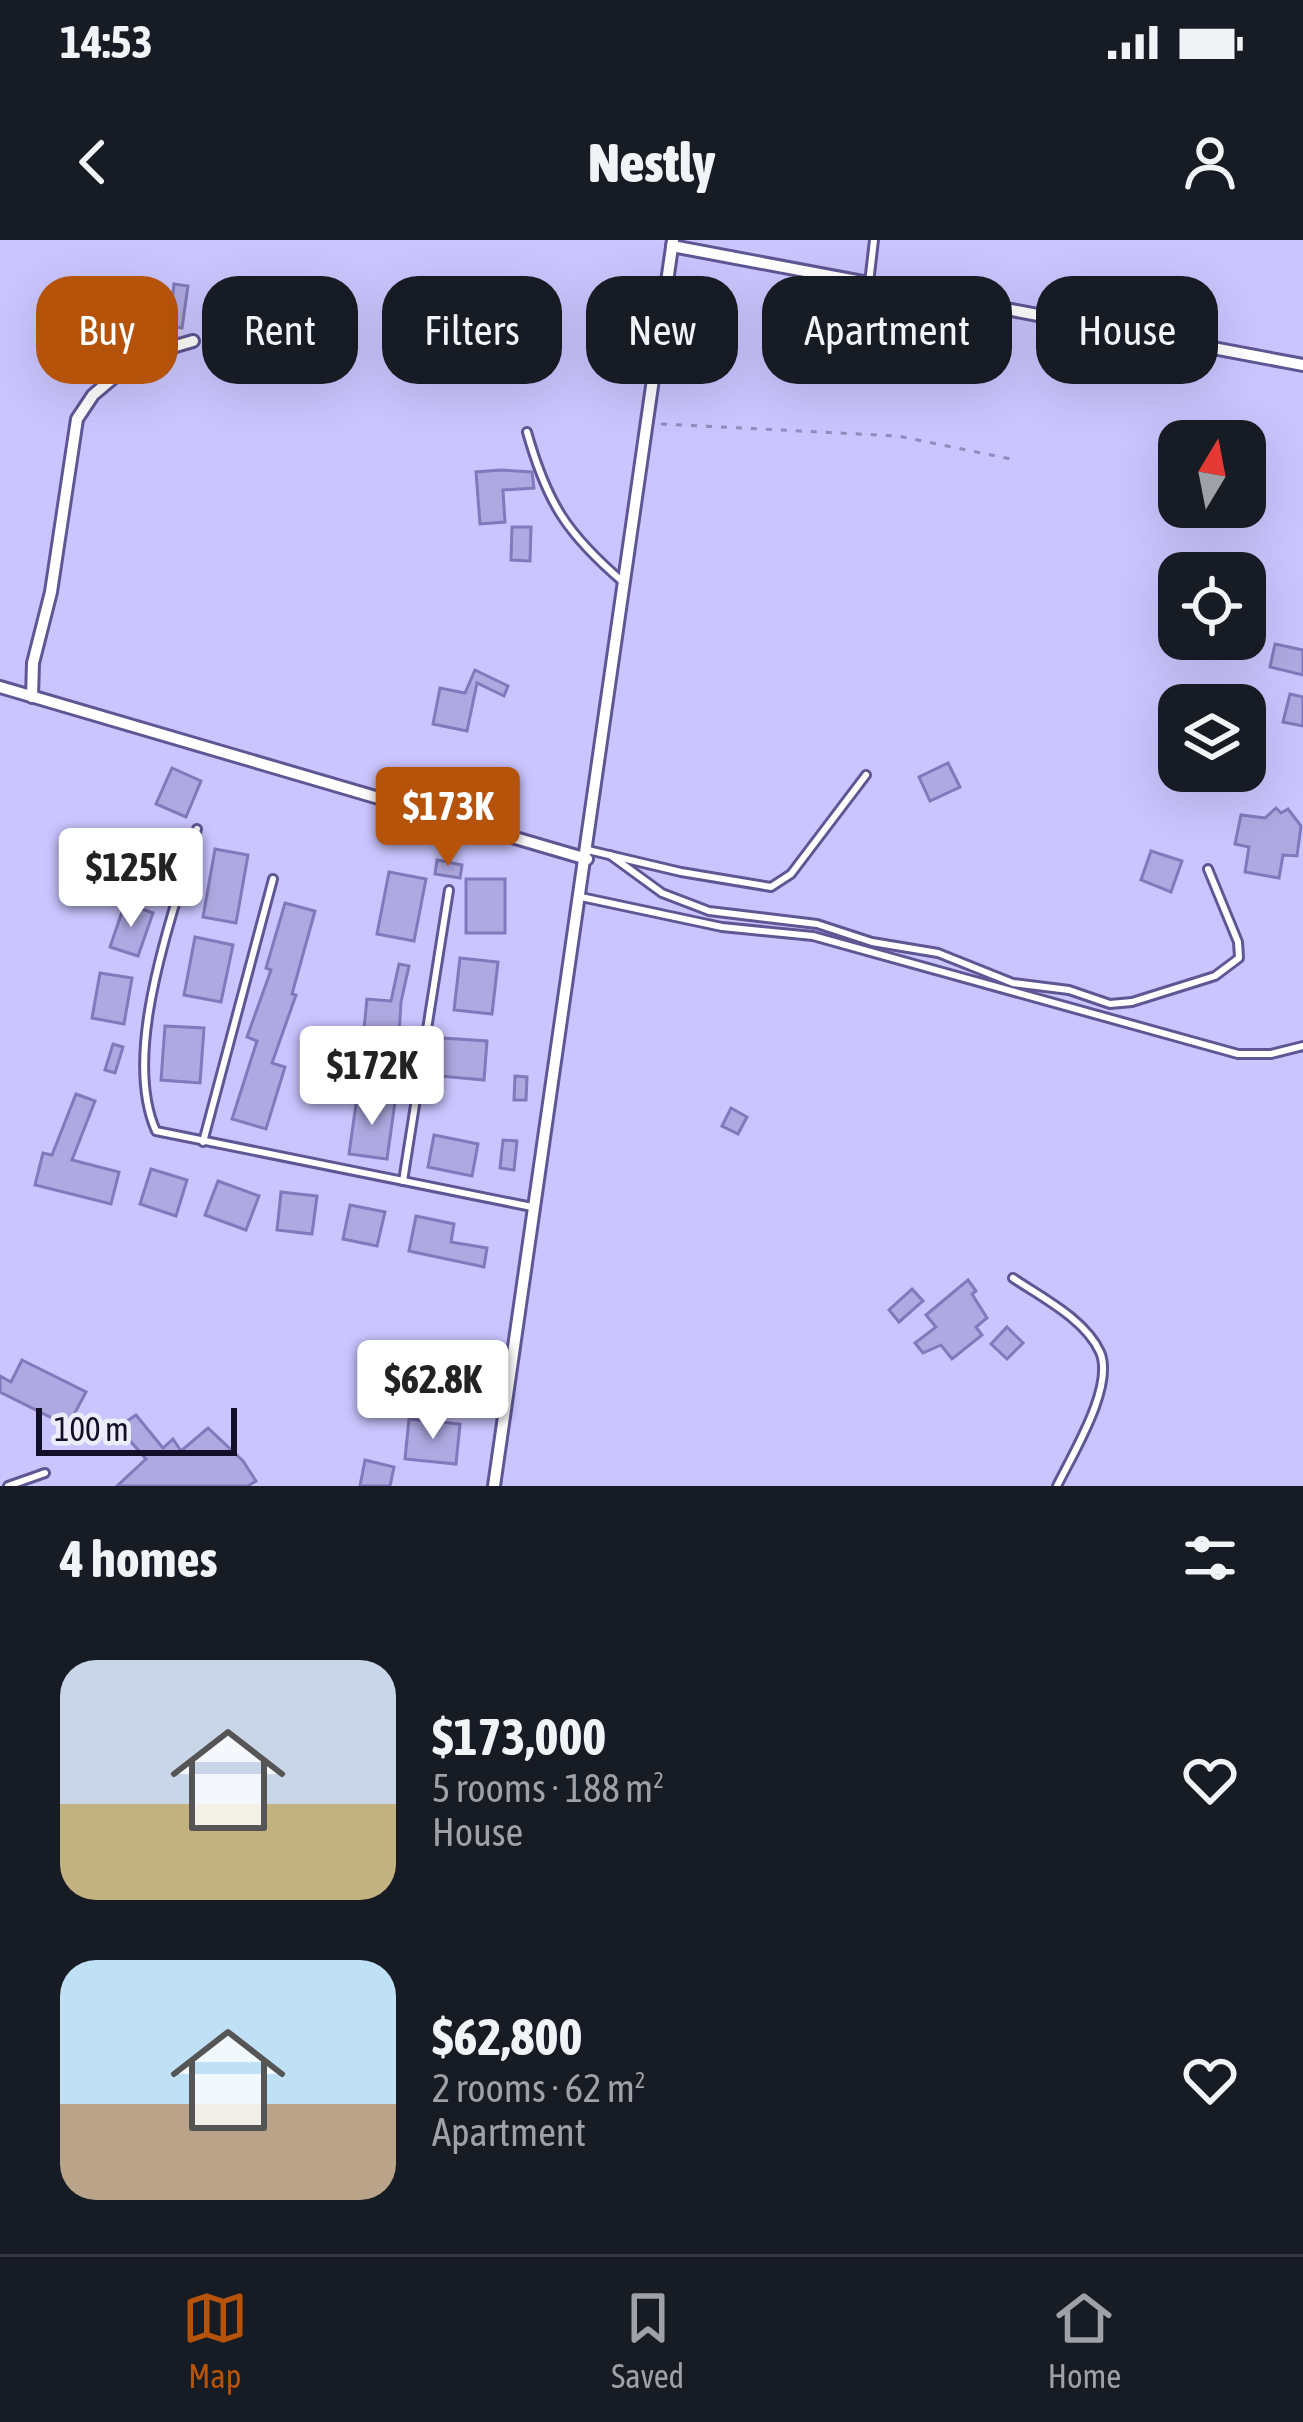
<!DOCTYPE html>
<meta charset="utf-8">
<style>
:root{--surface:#171b24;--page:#242831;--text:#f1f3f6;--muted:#9ea1a6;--line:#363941;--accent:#b45309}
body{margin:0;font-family:"Asap Condensed",sans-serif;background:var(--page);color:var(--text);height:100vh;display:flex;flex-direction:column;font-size:45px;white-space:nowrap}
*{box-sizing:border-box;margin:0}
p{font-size:39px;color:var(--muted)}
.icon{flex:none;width:66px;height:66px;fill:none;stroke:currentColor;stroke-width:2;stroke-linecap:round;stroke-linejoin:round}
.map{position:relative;height:1246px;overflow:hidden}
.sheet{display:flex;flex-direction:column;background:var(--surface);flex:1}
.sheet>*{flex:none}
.hud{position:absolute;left:36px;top:36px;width:1233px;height:108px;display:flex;gap:24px}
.needle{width:78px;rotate:10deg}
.fabs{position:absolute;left:1158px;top:180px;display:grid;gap:24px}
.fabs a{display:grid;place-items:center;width:108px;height:108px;border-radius:24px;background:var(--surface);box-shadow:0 12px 48px #0002;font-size:60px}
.scale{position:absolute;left:36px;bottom:30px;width:201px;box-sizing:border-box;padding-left:12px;border:6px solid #140f28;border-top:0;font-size:33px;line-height:42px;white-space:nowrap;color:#140f28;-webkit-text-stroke:9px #ececfa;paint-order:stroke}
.price{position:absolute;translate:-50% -102px;padding:0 27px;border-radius:12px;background:#fff;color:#222;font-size:39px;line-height:78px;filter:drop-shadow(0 3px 6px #0008)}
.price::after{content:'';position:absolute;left:50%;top:72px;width:36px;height:27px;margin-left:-18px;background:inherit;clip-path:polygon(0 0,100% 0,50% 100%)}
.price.active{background:var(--accent);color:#fff}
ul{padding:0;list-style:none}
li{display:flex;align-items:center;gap:36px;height:300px;padding:0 60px}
li span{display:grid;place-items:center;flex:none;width:336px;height:240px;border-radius:36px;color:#555}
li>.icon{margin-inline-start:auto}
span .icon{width:144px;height:144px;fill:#fffc;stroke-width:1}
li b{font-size:51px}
h2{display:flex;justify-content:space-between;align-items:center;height:144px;padding:0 60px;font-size:51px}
.chip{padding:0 42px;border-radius:36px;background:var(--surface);box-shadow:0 12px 48px #0002;font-size:42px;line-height:108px}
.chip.active{background:var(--accent);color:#fff}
.status{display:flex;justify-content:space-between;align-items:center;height:84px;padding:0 60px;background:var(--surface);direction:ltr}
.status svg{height:33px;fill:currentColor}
header{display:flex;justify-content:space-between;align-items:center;height:156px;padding:0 60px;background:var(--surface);font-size:54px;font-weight:800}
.dock{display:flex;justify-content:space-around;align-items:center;height:168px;border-top:3px solid var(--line);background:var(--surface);font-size:33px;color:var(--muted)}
.dock a{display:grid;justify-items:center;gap:6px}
.dock .active{color:var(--accent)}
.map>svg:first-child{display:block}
.building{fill:#aea9e1;stroke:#8179bb;stroke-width:3}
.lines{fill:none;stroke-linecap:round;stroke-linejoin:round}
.service-casing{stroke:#5f5694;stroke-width:12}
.minor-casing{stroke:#5f5694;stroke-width:16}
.path{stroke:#918cbb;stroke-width:3;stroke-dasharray:6 9;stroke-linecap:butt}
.service{stroke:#fff;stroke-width:6}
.minor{stroke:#fff;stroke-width:10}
</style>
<div class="status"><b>14:53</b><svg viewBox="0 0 49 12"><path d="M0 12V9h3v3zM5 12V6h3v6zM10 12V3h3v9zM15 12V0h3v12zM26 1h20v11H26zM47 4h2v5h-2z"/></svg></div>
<header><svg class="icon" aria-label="back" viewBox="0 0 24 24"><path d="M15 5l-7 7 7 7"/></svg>Nestly<svg class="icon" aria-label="person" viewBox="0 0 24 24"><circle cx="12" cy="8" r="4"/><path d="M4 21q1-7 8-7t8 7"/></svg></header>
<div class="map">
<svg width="1303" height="1246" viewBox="0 0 1303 1246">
<rect width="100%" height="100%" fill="#cac5fe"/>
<g class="building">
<path d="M174 44 188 46 182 88 169 86Z"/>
<path d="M222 56 272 93 261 107 212 71Z"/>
<path d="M501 230 532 232 534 248 503 250 505 282 480 284 476 232Z"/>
<path d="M512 287H531L530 321 511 320Z"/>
<path d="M1275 404 1303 410V435L1270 427Z"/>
<path d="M475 430 508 446 504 456 477 443 467 491 433 484 440 448 465 453Z"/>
<path d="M1290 454 1303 457V486L1283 482Z"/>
<path d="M948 523 960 547 930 561 919 537Z"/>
<path d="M172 528 201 541 186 577 156 564Z"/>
<path d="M1276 568 1281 573 1288 569 1301 586 1297 616 1283 615 1279 638 1245 632 1249 607 1235 604 1241 575 1265 578Z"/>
<path d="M148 595 180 605 167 643 136 632Z"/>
<path d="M215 609 248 615 236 683 203 677Z"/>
<path d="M1151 611 1182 621 1171 652 1141 640Z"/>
<path d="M437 620 462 625 460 638 435 634Z"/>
<path d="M389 632 426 639 414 701 377 694Z"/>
<rect x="466" y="639" width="39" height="54"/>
<path d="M125 663 153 673 138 716 110 707Z"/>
<path d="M285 663 315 671 292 754 296 755 272 823 285 827 266 889 232 879 257 801 247 797 271 730 266 728Z"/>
<path d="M195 697 233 705 221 762 184 755Z"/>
<path d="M460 718 498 722 492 774 454 770Z"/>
<path d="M399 724 409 726 401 762 398 812 362 808 367 759 391 761Z"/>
<path d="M100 733 132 738 124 784 92 778Z"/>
<path d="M165 786 204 788 200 843 161 840Z"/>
<path d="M442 798 487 801 484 840 439 836Z"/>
<path d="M113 804 123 807 115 833 105 830Z"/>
<path d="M515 836 527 837 526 860H514Z"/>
<path d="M76 854 95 861 72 920 119 932 111 964 35 945 43 913 52 915Z"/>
<path d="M357 857 395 862 387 919 349 914Z"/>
<path d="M731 868 747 877 738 894 722 886Z"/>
<path d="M434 895 478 904 472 936 428 927Z"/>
<path d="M503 900 517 901 514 930 500 928Z"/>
<path d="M151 929 187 940 176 976 140 964Z"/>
<path d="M218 941 259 956 246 990 205 975Z"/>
<path d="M281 952 317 956 312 994 277 990Z"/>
<path d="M350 965 385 972 377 1006 343 999Z"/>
<path d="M416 976 454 984 451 1002 487 1008 484 1027 409 1011Z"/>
<path d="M968 1040 976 1051 972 1054 987 1078 976 1087 982 1095 952 1119 941 1105 923 1113 915 1103 936 1087 926 1075Z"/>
<path d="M912 1049 923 1061 899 1082 889 1070Z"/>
<path d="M1007 1087 1023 1103 1007 1119 991 1104Z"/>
<path d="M22 1120 86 1152 68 1186 0 1152V1136L11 1142Z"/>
<path d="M136 1175 163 1208 173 1199 181 1211 208 1188 243 1221 256 1241 248 1246H117L146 1219 118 1187Z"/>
<path d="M409 1179 460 1184 456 1224 405 1219Z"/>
<path d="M365 1220 394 1227 390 1246H360Z"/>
</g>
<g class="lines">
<defs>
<g id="service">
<path d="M869 43 874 0"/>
<path d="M527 192C547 263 567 294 623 342"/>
<path d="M197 589C175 672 120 810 156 891L532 967"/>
<path d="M588 610 681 632 771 647 791 634 866 535"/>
<path d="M610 615 662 653 709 671 817 684 872 702 938 713 1013 743 1069 750 1110 764 1132 762 1215 736 1239 718 1238 702 1208 629"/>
<path d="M581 657 722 687 813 696 1238 814H1271L1303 806"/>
<path d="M203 902 273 639"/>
<path d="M403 941 449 650"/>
<path d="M1013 1038C1041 1057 1085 1079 1100 1112 1115 1146 1072 1215 1057 1246"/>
<path d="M8 1246 45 1233"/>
</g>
<g id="minor">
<path d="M672 6 1303 125"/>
<path d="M0 447 587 619"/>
<path d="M32 457 33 423 51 352 77 179 93 155 138 117 193 101"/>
<path d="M494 1246 673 0"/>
</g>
</defs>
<use href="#service" class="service-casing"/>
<use href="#minor" class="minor-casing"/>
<path class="path" d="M661 184 898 196 1016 220"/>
<use href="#service" class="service"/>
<use href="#minor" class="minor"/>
</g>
</svg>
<div class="fabs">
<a><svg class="needle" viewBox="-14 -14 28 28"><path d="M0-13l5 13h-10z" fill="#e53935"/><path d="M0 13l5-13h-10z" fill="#9ea1a6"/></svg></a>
<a><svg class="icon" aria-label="locate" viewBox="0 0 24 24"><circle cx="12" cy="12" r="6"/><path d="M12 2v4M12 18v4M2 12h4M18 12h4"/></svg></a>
<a><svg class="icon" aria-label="layers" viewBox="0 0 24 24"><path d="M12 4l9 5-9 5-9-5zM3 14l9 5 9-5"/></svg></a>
</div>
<div class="scale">100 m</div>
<b class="price active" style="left:448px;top:629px">$173K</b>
<b class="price" style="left:131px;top:690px">$125K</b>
<b class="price" style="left:372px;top:888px">$172K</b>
<b class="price" style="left:433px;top:1202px">$62.8K</b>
<div class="hud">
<a class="chip active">Buy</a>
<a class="chip">Rent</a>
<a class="chip">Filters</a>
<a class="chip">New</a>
<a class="chip">Apartment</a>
<a class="chip">House</a>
</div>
</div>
<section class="sheet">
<h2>4 homes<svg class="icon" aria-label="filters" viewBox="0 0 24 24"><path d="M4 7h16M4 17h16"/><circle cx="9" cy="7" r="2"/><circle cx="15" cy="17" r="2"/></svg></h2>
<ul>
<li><span style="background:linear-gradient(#c9d6e8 60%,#c2b280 0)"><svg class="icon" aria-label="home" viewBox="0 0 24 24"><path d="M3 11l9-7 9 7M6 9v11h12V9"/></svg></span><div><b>$173,000</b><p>5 rooms · 188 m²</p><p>House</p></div><svg class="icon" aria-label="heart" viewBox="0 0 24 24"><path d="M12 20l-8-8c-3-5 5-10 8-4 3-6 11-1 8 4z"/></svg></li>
<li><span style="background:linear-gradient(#bfe0f5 60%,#b9a48a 0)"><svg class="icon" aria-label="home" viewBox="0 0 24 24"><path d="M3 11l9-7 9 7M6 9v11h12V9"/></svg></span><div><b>$62,800</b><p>2 rooms · 62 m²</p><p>Apartment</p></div><svg class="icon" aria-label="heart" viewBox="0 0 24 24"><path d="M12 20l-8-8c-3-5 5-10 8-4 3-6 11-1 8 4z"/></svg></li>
</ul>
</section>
<nav class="dock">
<a class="active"><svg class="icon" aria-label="map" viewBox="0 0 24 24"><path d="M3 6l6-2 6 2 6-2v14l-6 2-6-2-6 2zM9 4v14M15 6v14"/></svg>Map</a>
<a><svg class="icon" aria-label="saved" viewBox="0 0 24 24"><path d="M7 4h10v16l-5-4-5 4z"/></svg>Saved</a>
<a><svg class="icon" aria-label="home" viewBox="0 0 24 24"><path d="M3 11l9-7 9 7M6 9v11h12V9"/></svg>Home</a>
</nav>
